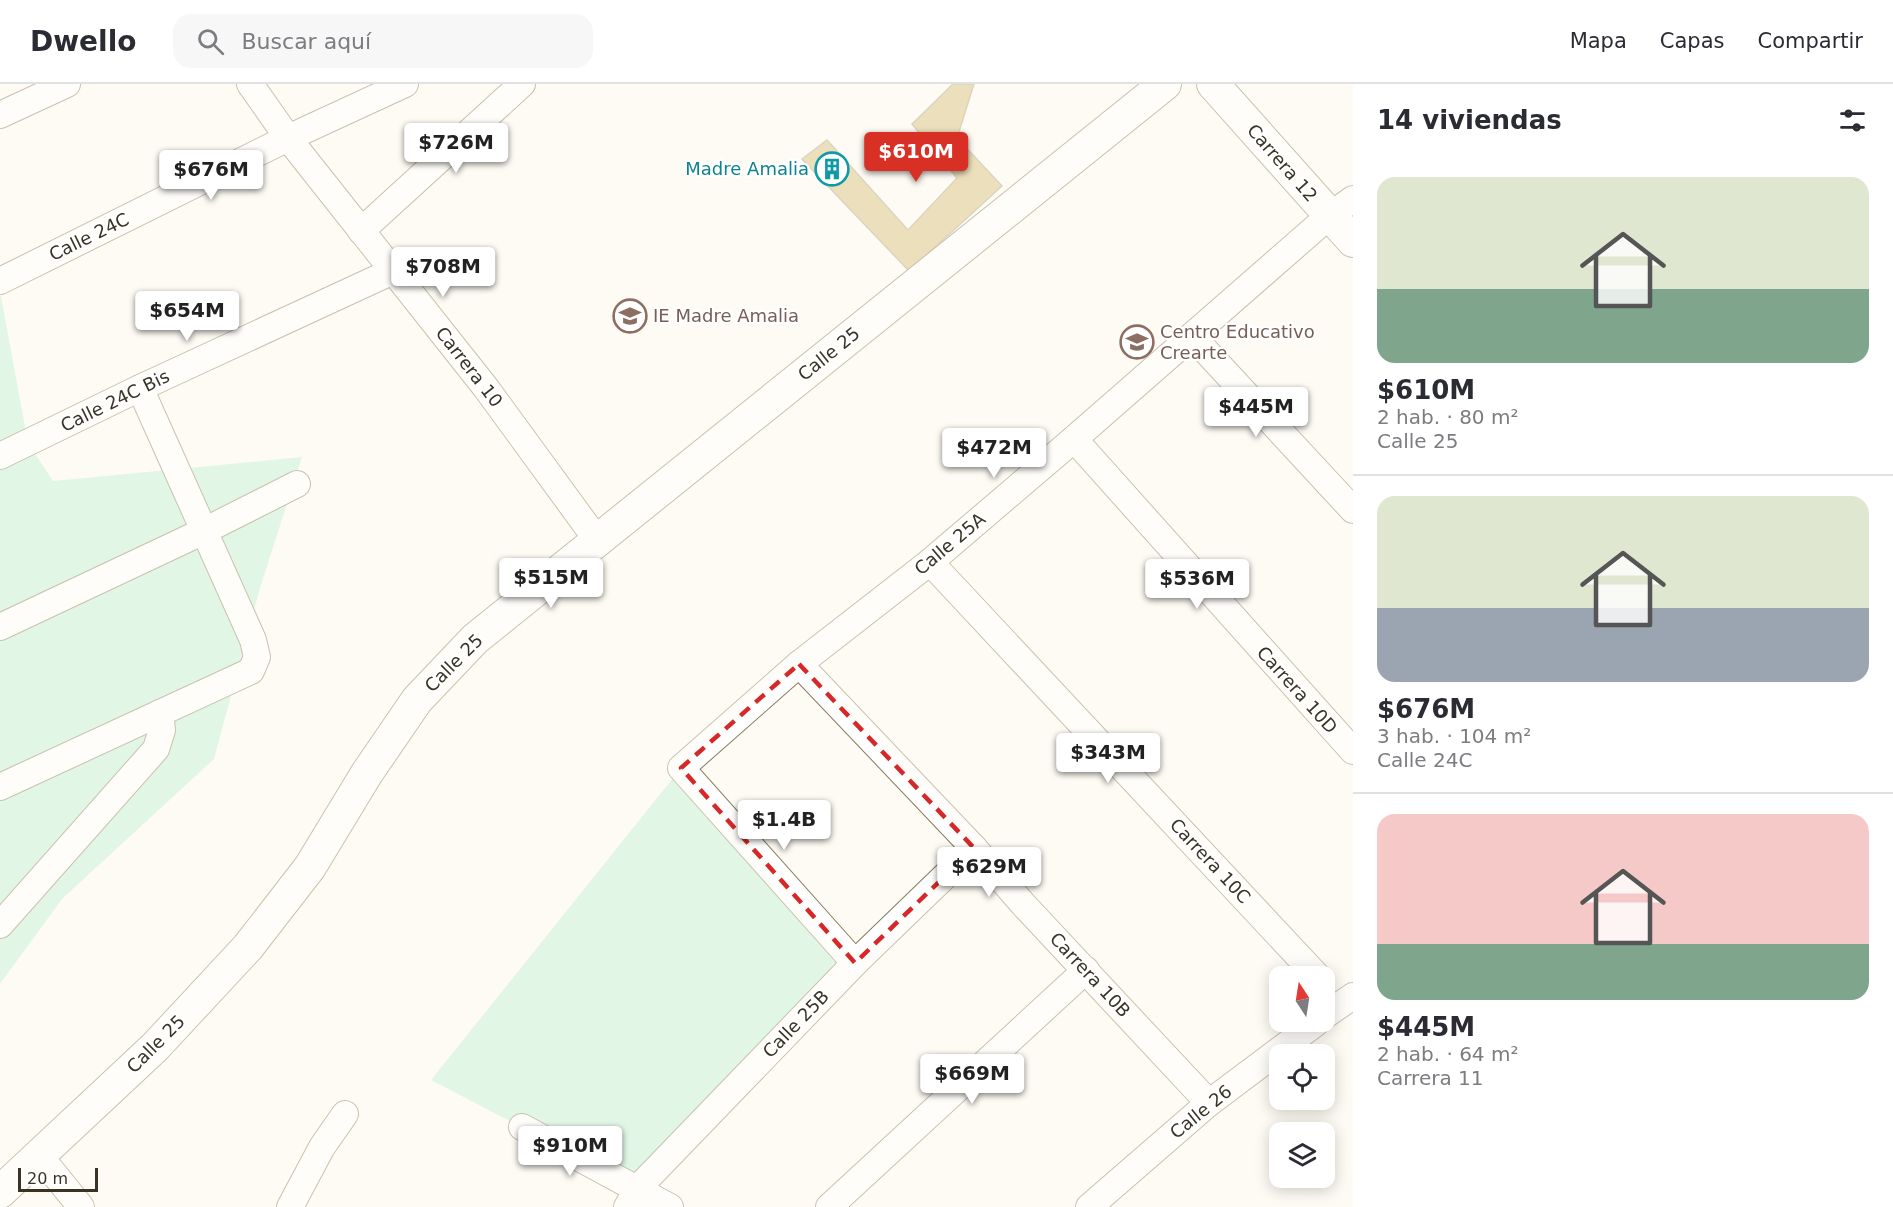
<!DOCTYPE html>
<html lang="es">
<meta charset="utf-8">
<style>
:root{--surface:#fff;--page:#f7f7f7;--text:#2b2b33;--muted:#7c7c81;--line:#e1e1e2;--accent:#d93025}
body{margin:0;font-family:"DejaVu Sans",sans-serif;background:var(--page);color:var(--text);height:100vh;display:flex;flex-direction:column;font-size:22px;white-space:nowrap}
*{box-sizing:border-box;margin:0}
p{font-size:20px;color:var(--muted)}
.icon{flex:none;width:33px;height:33px;fill:none;stroke:currentColor;stroke-width:2;stroke-linecap:round;stroke-linejoin:round}
.map{position:relative;flex:1;overflow:hidden}
.drawer{display:flex;flex-direction:column;background:var(--surface);width:540px}
.drawer>*{flex:none}
.needle{width:39px;rotate:348deg}
.buttons{position:absolute;left:1269px;top:882px;display:grid;gap:12px}
.buttons a{display:grid;place-items:center;width:66px;height:66px;border-radius:12px;background:var(--surface);box-shadow:0 3px 15px #0003;font-size:30px}
.scale{position:absolute;left:18px;bottom:15px;width:80px;box-sizing:border-box;padding-left:6px;border:3px solid #383325;border-top:0;font-size:16px;line-height:21px;white-space:nowrap;color:#383325;-webkit-text-stroke:4px #fff;paint-order:stroke}
.price{position:absolute;translate:-50% -51px;padding:0 14px;border-radius:6px;background:#fff;color:#222;font-size:20px;line-height:39px;filter:drop-shadow(0 2px 3px #0008)}
.price::after{content:'';position:absolute;left:50%;top:36px;width:18px;height:14px;margin-left:-9px;background:inherit;clip-path:polygon(0 0,100% 0,50% 100%)}
.price.active{background:var(--accent);color:#fff}
ul{padding:0;list-style:none}
li{display:grid;align-content:center;gap:12px;height:318px;padding:0 24px}
li+li{border-top:2px solid var(--line)}
li span{display:grid;place-items:center;height:186px;border-radius:18px;color:#555}
li>.icon{margin-inline-start:auto}
span .icon{width:108px;height:108px;fill:#fffc;stroke-width:1}
li b{font-size:26px}
h2{display:flex;justify-content:space-between;align-items:center;height:72px;padding:0 24px;font-size:26px}
header{display:flex;align-items:center;gap:36px;box-sizing:border-box;height:84px;padding:0 30px;background:var(--surface);border-bottom:2px solid var(--line)}
header strong{font-size:28px}
nav{display:flex;gap:33px;margin-inline-start:auto;font-size:21px}
.search{width:420px;height:54px;background:var(--page);display:flex;align-items:center;gap:15px;box-sizing:border-box;padding:0 21px;border-radius:18px;color:var(--muted);font-size:22px}
main{display:flex;flex:1;min-height:0}
.map>svg:first-child{display:block}
.green{fill:#c2f0d5}
.building{fill:#d8bd75;stroke:#b2a582;stroke-width:1.5}
.lines{fill:none;stroke-linecap:round;stroke-linejoin:round}
.minor-casing{stroke:#887b5a;stroke-width:28}
.tertiary-casing{stroke:#887b5a;stroke-width:34}
.minor{stroke:#fff;stroke-width:26}
.tertiary{stroke:#fff;stroke-width:32}
.marked{fill:none;stroke:#d62828;stroke-width:4.5;stroke-dasharray:12 8;stroke-linejoin:round}
.labels{text-anchor:middle;stroke-width:4.5;stroke-linejoin:round;paint-order:stroke}
.street-label{font-size:18px;fill:#383325;stroke:#fff}
.culture-label{font-size:18px;fill:#0d838f;stroke:#fff;text-anchor:end}
.education-label{font-size:18px;fill:#785e54;stroke:#fff;text-anchor:start}
</style>
<header>
<strong>Dwello</strong>
<div class="search"><svg class="icon" aria-label="search" viewBox="0 0 24 24"><circle cx="10" cy="10" r="6"/><path d="M15 15l6 6"/></svg>Buscar aquí</div>
<nav><a>Mapa</a><a>Capas</a><a>Compartir</a></nav>
</header>
<main>
<div class="map">
<svg width="1353" height="1123" viewBox="0 0 1353 1123">
<rect width="100%" height="100%" fill="#fefbf4"/>
<g class="green">
<path d="M0 207 28 359 53 397 302 373 260 504 214 675 62 815 0 900Z"/>
<path d="M681 684 855 879 638 1104 431 996Z"/>
</g>
<path class="building" d="M953 0H974L957 54 1002 102 909 187 802 75 827 56 908 146 957 94 912 40Z"/>
<g class="lines">
<defs>
<g id="minor">
<path d="M250 0 288 54 486 304 597 456"/>
<path d="M0 31 67 0"/>
<path d="M361 147 522 0"/>
<path d="M0 197 288 54 405 0"/>
<path d="M1192 252 1353 426"/>
<path d="M1074 355 1353 667"/>
<path d="M0 372 140 304 393 187"/>
<path d="M930 478 1317 892"/>
<path d="M0 543 204 447 297 400"/>
<path d="M799 580 974 764 1023 820 1209 1019"/>
<path d="M0 703 251 587 257 573 253 556 140 304"/>
<path d="M0 841 156 665 162 646 160 629"/>
<path d="M855 879 681 684 799 580 930 478 1074 355 1329 132 1353 115"/>
<path d="M1324 932 1353 912"/>
<path d="M522 1043 670 1123"/>
<path d="M38 1070 81 1123"/>
<path d="M290 1123 322 1063 345 1030"/>
<path d="M627 1123 638 1104 855 879 974 764"/>
<path d="M829 1123 1086 886"/>
<path d="M1089 1123 1209 1019 1317 938"/>
</g>
<g id="tertiary">
<path d="M1213 0 1353 157"/>
<path d="M0 1108 155 963 248 863 310 783 367 689 417 616 475 555 1165 0"/>
</g>
</defs>
<use href="#minor" class="minor-casing"/>
<use href="#tertiary" class="tertiary-casing"/>
<use href="#minor" class="minor"/>
<use href="#tertiary" class="tertiary"/>
</g>
<path d="M0 0H1353V1123H0ZM799 580 974 764 855 879 681 684Z" fill="#fefbf4" fill-opacity=".55" fill-rule="evenodd"/>
<path class="marked" d="M799 580 974 764 855 879 681 684Z"/>
<defs>
<symbol id="building-ring" viewBox="-11 -11 22 22"><circle r="9.5" fill="#fff" stroke="#0f9aa8" stroke-width="1.5"/><path d="M-4-6H4V6H1V3H-1V6H-4ZM-2.5-4.3h1.7v1.8h-1.7ZM.8-4.3h1.7v1.8H.8ZM-2.5-1h1.7V.8h-1.7ZM.8-1h1.7V.8H.8Z" fill="#0f9aa8"/></symbol>
<symbol id="school-ring" viewBox="-11 -11 22 22"><circle r="9.5" fill="#fff" stroke="#8d6e63" stroke-width="1.5"/><path d="M0-5L7-2L0 1L-7-2ZM-4 1L0 2.5L4 1V4Q0 6-4 4Z" fill="#8d6e63"/></symbol>
</defs>
<g fill-rule="evenodd">
<use href="#building-ring" x="813" y="66" width="38" height="38"/>
<use href="#school-ring" x="611" y="213" width="38" height="38"/>
<use href="#school-ring" x="1118" y="239" width="38" height="38"/>
</g>
<g class="labels">
<g class="street-label">
<text transform="translate(1282 79) rotate(49)" y="6">Carrera 12</text>
<text transform="translate(89 153) rotate(-26)" y="6">Calle 24C</text>
<text transform="translate(829 270) rotate(-39)" y="6">Calle 25</text>
<text transform="translate(469 283) rotate(52)" y="6">Carrera 10</text>
<text transform="translate(115 317) rotate(-26)" y="6">Calle 24C Bis</text>
<text transform="translate(950 460) rotate(-40)" y="6">Calle 25A</text>
<text transform="translate(454 579) rotate(-45)" y="6">Calle 25</text>
<text transform="translate(1297 606) rotate(48)" y="6">Carrera 10D</text>
<text transform="translate(1210 777) rotate(47)" y="6">Carrera 10C</text>
<text transform="translate(1090 891) rotate(47)" y="6">Carrera 10B</text>
<text transform="translate(796 940) rotate(-46)" y="6">Calle 25B</text>
<text transform="translate(156 960) rotate(-45)" y="6">Calle 25</text>
<text transform="translate(1201 1028) rotate(-39)" y="6">Calle 26</text>
</g>
<g class="culture-label">
<text x="809" y="91">Madre Amalia</text>
</g>
<g class="education-label">
<text x="653" y="238">IE Madre Amalia</text>
<text x="1160" y="254">Centro Educativo<tspan x="1160" dy="21">Crearte</tspan></text>
</g>
</g>
</svg>
<div class="buttons">
<a><svg class="needle" viewBox="-14 -14 28 28"><path d="M0-13l5 13h-10z" fill="#e53935"/><path d="M0 13l5-13h-10z" fill="#7c7c81"/></svg></a>
<a><svg class="icon" aria-label="locate" viewBox="0 0 24 24"><circle cx="12" cy="12" r="6"/><path d="M12 2v4M12 18v4M2 12h4M18 12h4"/></svg></a>
<a><svg class="icon" aria-label="layers" viewBox="0 0 24 24"><path d="M12 4l9 5-9 5-9-5zM3 14l9 5 9-5"/></svg></a>
</div>
<div class="scale">20 m</div>
<b class="price" style="left:456px;top:90px">$726M</b>
<b class="price active" style="left:916px;top:99px">$610M</b>
<b class="price" style="left:211px;top:117px">$676M</b>
<b class="price" style="left:443px;top:214px">$708M</b>
<b class="price" style="left:187px;top:258px">$654M</b>
<b class="price" style="left:1256px;top:354px">$445M</b>
<b class="price" style="left:994px;top:395px">$472M</b>
<b class="price" style="left:551px;top:525px">$515M</b>
<b class="price" style="left:1197px;top:526px">$536M</b>
<b class="price" style="left:1108px;top:700px">$343M</b>
<b class="price" style="left:784px;top:767px">$1.4B</b>
<b class="price" style="left:989px;top:814px">$629M</b>
<b class="price" style="left:972px;top:1021px">$669M</b>
<b class="price" style="left:570px;top:1093px">$910M</b>
</div>
<section class="drawer">
<h2>14 viviendas<svg class="icon" aria-label="filters" viewBox="0 0 24 24"><path d="M4 7h16M4 17h16"/><circle cx="9" cy="7" r="2"/><circle cx="15" cy="17" r="2"/></svg></h2>
<ul>
<li><span style="background:linear-gradient(#dfe7d0 60%,#7fa58c 0)"><svg class="icon" aria-label="home" viewBox="0 0 24 24"><path d="M3 11l9-7 9 7M6 9v11h12V9"/></svg></span><div><b>$610M</b><p>2 hab. · 80 m²</p><p>Calle 25</p></div></li>
<li><span style="background:linear-gradient(#dfe7d0 60%,#9aa5b1 0)"><svg class="icon" aria-label="home" viewBox="0 0 24 24"><path d="M3 11l9-7 9 7M6 9v11h12V9"/></svg></span><div><b>$676M</b><p>3 hab. · 104 m²</p><p>Calle 24C</p></div></li>
<li><span style="background:linear-gradient(#f6c9c9 70%,#7fa58c 0)"><svg class="icon" aria-label="home" viewBox="0 0 24 24"><path d="M3 11l9-7 9 7M6 9v11h12V9"/></svg></span><div><b>$445M</b><p>2 hab. · 64 m²</p><p>Carrera 11</p></div></li>
</ul>
</section>
</main>
